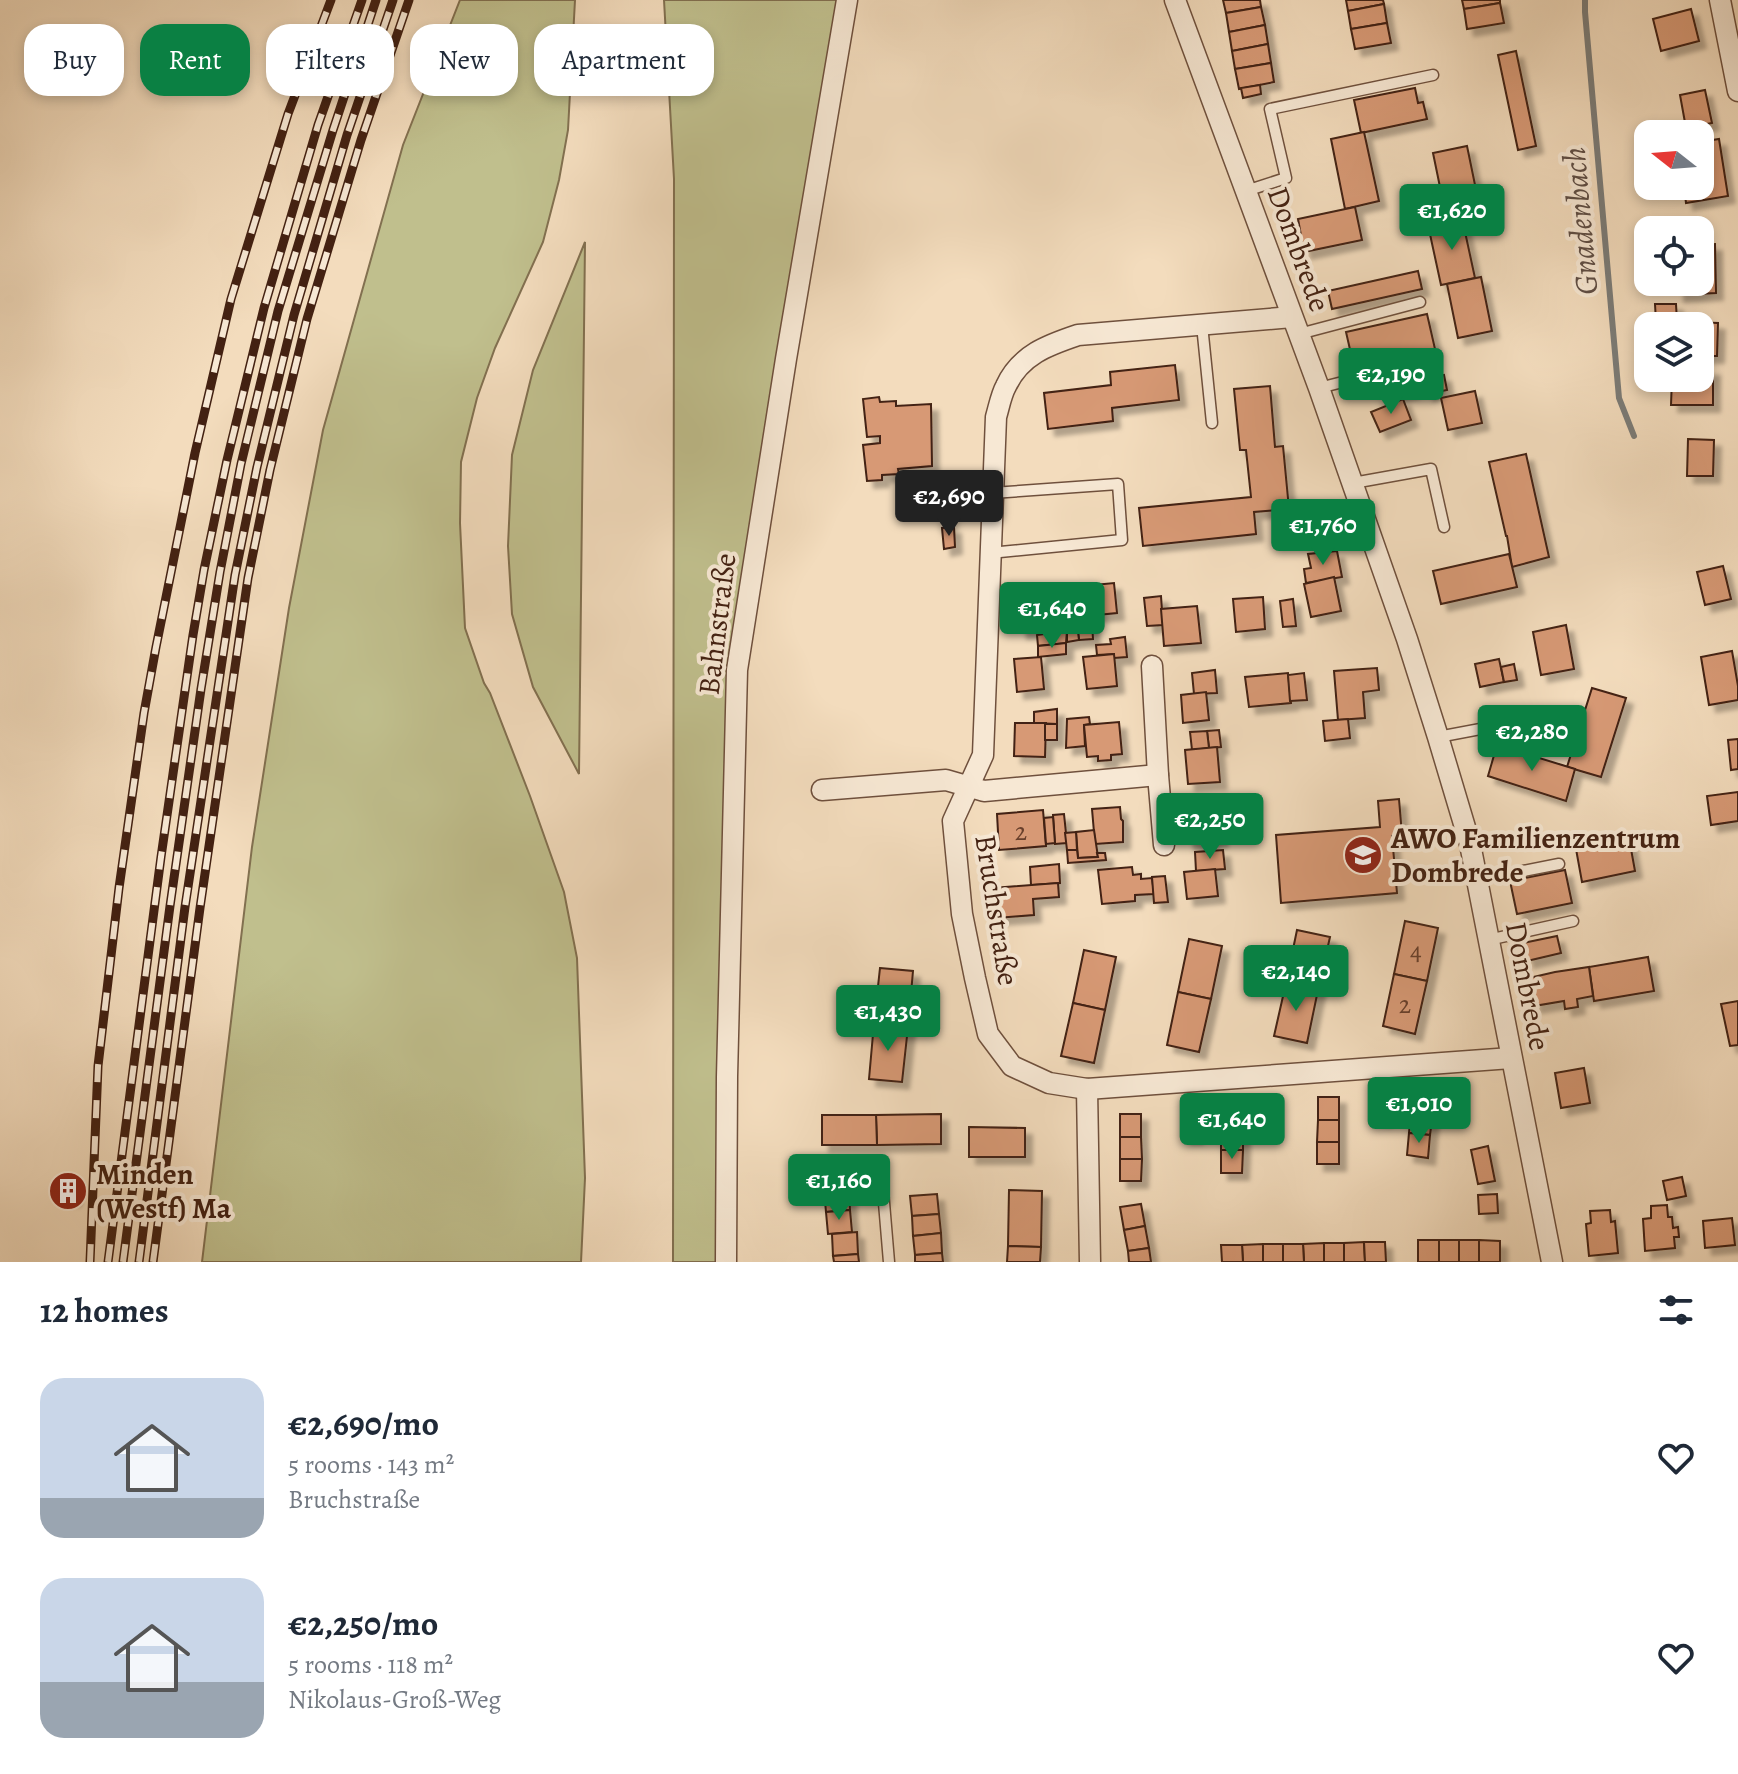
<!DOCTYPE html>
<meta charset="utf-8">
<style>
:root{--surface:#fff;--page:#f2f2f3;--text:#1f2937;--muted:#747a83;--accent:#0b8043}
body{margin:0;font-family:Alegreya,serif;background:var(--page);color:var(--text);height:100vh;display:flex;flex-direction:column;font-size:30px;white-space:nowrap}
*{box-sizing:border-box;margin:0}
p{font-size:26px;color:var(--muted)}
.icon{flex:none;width:44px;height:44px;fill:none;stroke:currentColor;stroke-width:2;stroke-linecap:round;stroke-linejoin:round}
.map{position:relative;height:1262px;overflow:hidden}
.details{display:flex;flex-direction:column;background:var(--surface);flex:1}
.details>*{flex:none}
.guide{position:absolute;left:24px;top:24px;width:800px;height:72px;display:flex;gap:16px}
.needle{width:52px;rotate:287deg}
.buttons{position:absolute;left:1634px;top:120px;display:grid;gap:16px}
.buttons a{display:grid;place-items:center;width:80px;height:80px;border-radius:16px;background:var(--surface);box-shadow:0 4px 12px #0003;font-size:40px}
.price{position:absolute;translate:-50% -68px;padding:0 18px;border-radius:8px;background:var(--accent);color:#fff;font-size:26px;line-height:52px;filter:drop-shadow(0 2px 4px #0008)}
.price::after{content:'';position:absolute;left:50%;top:48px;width:24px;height:18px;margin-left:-12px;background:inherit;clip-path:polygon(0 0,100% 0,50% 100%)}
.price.active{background:#222;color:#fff}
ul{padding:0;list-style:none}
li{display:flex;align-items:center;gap:24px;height:200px;padding:0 40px}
li span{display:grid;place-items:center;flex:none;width:224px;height:160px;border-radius:24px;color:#555}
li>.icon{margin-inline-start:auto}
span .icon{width:96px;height:96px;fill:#fffc;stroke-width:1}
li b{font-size:34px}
h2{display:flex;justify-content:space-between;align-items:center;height:96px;padding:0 40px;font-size:34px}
.pill{padding:0 28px;border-radius:24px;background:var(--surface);box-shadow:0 4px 12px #0003;font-size:28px;line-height:72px}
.pill.active{background:var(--accent);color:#fff}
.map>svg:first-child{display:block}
.green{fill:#c0bf8d;stroke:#827050;stroke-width:2}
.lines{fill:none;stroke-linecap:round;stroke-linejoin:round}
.stream{stroke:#7b7c78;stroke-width:6}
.building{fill:#d79975;stroke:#432112;stroke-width:2;filter:url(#shadow)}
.service-casing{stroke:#6f503d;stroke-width:13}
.minor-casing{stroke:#6f503d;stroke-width:23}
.service{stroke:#f7e8d4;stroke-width:10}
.minor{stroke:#f7e8d4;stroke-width:20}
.rail-casing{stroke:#432112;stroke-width:9}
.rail{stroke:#f7e8d4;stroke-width:6;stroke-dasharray:18;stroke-linecap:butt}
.labels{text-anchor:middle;stroke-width:8;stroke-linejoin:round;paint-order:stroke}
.number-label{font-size:26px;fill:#683f2b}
.street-label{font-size:30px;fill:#432112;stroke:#f7e8d4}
.poi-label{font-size:30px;font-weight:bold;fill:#432112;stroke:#f7e8d4;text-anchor:start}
.water-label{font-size:32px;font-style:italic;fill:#5f4e45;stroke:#f7e8d4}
</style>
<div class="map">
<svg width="1738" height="1262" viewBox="0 0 1738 1262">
<defs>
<filter id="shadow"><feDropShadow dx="7" dy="7" stdDeviation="2" flood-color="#0004"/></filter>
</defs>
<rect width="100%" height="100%" fill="#f3dcbd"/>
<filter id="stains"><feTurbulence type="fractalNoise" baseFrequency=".0025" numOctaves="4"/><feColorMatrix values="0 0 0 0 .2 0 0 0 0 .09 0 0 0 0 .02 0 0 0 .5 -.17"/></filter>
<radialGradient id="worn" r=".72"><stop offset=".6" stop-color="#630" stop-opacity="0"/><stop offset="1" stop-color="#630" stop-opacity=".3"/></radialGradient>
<g class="green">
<path d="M460 0H575L568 130 559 180 543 242 495 348 477 398 461 462 460 523 465 628 484 683 490 693 530 796 564 892 577 958 585 1178 581 1262H202L252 847 289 608 323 430 403 145Z"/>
<path d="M664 0H839L737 670 720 1262H673L674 179Z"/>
<path d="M585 242 579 774 533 687 512 614 508 546 512 455 533 370Z"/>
</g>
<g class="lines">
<path class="stream" d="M1585 0V12L1619 398 1634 436"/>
</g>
<g class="building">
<path d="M1223 0H1260L1261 7 1226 13Z"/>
<path d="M1346 0H1383L1384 4 1348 11Z"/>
<path d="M1462 0H1500V3L1464 9Z"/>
<path d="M1500 3 1504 23 1467 29 1464 9Z"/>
<path d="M1384 4 1387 23 1351 29 1348 11Z"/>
<path d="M1261 7 1265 25 1229 32 1226 13Z"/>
<path d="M1691 9 1699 41 1661 51 1653 19Z"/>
<path d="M1387 23 1391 43 1355 49 1351 29Z"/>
<path d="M1265 25 1268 44 1232 51 1229 32Z"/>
<path d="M1268 44 1271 63 1235 69 1232 51Z"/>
<path d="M1516 51 1536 146 1518 150 1498 55Z"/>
<path d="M1271 63 1274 82 1239 89 1235 69Z"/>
<path d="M1260 85 1261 94 1243 98 1241 88Z"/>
<path d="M1415 88 1418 103 1423 102 1427 119 1361 133 1354 100Z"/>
<path d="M1705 90 1712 123 1686 128 1680 95Z"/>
<path d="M1364 132 1379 201 1345 209 1331 139Z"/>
<path d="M1719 139 1728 196 1686 203 1684 186H1700V142Z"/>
<path d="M1467 146 1481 214 1447 221 1433 153Z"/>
<path d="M1355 207 1362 240 1304 252 1298 219Z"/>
<path d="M1462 218 1475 278 1441 285 1428 225Z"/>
<path d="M1646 219 1666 220 1665 230 1646 229Z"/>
<path d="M1715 244 1716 293 1677 295V282H1700V245Z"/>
<path d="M1418 271 1422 289 1332 309 1328 291Z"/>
<path d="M1481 277 1492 331 1458 338 1447 284Z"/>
<path d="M1655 304H1676L1677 322H1656Z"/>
<path d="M1427 314 1435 349 1354 367 1346 332Z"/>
<path d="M1692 322 1718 323 1717 356H1700V326H1692Z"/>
<path d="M1175 365 1179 400 1112 408 1113 421 1048 429 1044 393 1111 385 1110 372Z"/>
<path d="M1700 369H1713V405H1671L1672 378H1700Z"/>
<path d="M1444 375 1447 390 1427 394 1423 379Z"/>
<path d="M1411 381 1413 391 1394 395 1392 385Z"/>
<path d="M1270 386 1275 447 1283 446 1289 509 1254 512 1256 534 1143 546 1139 508 1251 497 1246 450H1240L1234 389Z"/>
<path d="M1475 391 1482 423 1448 430 1441 398Z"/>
<path d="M879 397 880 402 896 401V406L931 404 932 466 898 469 899 474 882 475V480L867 481 863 445 880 443V436L867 437 863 399Z"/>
<path d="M1403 399 1411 420 1380 432 1371 412Z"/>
<path d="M1688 439 1714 440 1713 476H1687Z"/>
<path d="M1526 454 1549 557 1512 567 1507 536H1506L1489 462Z"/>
<path d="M954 527 955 547 944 549 942 528Z"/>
<path d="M1337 551 1342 577 1306 583 1304 569 1311 568 1308 554Z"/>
<path d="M1509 554 1517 587 1441 604 1433 571Z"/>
<path d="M1723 566 1731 599 1705 605 1697 572Z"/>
<path d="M1334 577 1341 611 1311 617 1304 584Z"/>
<path d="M1114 583 1117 613 1087 616 1084 586Z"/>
<path d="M1048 590 1052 629 1020 632 1016 594Z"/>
<path d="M1161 596 1163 625 1147 626 1144 598Z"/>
<path d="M1263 597 1265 629 1236 632 1233 599Z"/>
<path d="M1293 599 1296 626 1283 627 1280 601Z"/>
<path d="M1197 606 1201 643 1164 646 1161 609Z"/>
<path d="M1092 622 1093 639 1079 640 1077 624Z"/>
<path d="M1067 624H1077L1079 640 1067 642Z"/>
<path d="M1566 625 1574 669 1541 675 1533 632Z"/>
<path d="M1067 631 1066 643 1038 646 1037 635Z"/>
<path d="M1125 637 1127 657 1114 658V654L1097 655 1096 645 1111 644 1110 639Z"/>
<path d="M1066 643V654L1038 657V646Z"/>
<path d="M1732 651 1738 686V700L1709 705 1701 657Z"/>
<path d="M1114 654 1117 686 1087 689 1083 657Z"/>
<path d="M1041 657 1044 689 1017 692 1014 659Z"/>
<path d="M1499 659 1504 682 1480 687 1475 664Z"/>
<path d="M1514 664 1517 680 1504 682 1501 667Z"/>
<path d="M1377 668 1379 690 1363 692 1365 718 1338 720 1334 671Z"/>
<path d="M1215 670 1217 693 1194 694 1192 673Z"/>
<path d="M1288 673 1291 703 1249 707 1245 677Z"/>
<path d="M1304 673 1307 700 1290 701 1288 675Z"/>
<path d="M1592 688 1626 698 1601 777 1567 767Z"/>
<path d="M1206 692 1209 720 1183 723 1181 695Z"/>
<path d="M1057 709V724L1034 723V712Z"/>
<path d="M1089 717 1090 724 1084 725 1085 746 1066 748 1067 719Z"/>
<path d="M1348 719 1350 738 1325 741 1323 721Z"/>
<path d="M1119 722 1122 754 1111 755V760L1098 761V756L1087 757 1084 725Z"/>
<path d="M1015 723H1046L1045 757 1014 756Z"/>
<rect x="1045" y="724" width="12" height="16"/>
<path d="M1219 730 1221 747 1209 748 1207 731Z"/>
<path d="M1207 731 1209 748 1192 750 1190 732Z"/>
<path d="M1738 739V769L1731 770 1728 740Z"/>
<path d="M1497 745 1575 769 1566 801 1488 776Z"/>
<path d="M1217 747 1220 782 1188 784 1185 750Z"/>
<path d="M1738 792V821L1711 825 1707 796Z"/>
<path d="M1217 795 1219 812 1201 813 1199 797Z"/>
<path d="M1399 799 1402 835 1392 836 1397 893 1281 903 1276 835 1380 827 1378 801Z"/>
<path d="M1120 807 1121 819 1123 821V842L1095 844 1092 809Z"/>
<path d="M1043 810 1046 846 999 850 997 814Z"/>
<path d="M1219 812 1221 840 1187 843 1185 815Z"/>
<path d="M1064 814 1067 843 1055 844 1053 815Z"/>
<path d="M1053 817 1055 843 1046 844 1044 818Z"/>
<path d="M1094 830 1098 857 1078 858 1076 832Z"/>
<path d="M1076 832 1077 850H1067L1065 833Z"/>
<path d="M1629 838 1635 871 1582 882 1576 849Z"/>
<path d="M1067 850H1077L1078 858 1098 857 1097 853H1105L1106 860 1068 863Z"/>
<path d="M1223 850 1225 869 1196 871 1195 852Z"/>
<path d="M1059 864 1060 883 1031 885 1030 867Z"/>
<path d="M1132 867 1133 875 1141 874V879L1152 878 1154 894 1135 895V901L1102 904 1098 870Z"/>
<path d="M1215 869 1218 896 1187 899 1184 872Z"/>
<path d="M1565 870 1572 903 1517 914 1510 881Z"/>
<path d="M1165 876 1168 902 1154 903 1152 877Z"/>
<path d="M1058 883 1059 897 1033 899 1034 915 996 918 993 888Z"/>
<path d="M1405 921 1438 928 1427 981 1394 974Z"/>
<path d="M1297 930 1330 937 1318 990 1286 983Z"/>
<path d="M1557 936 1561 953 1527 961 1523 943Z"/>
<path d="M1189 939 1222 946 1211 999 1178 992Z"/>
<path d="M1084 950 1116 957 1105 1010 1073 1003Z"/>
<path d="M1648 957 1654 991 1594 1001 1589 967Z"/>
<path d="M1589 967 1593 996 1577 999 1578 1007 1565 1009 1564 1001 1534 1006 1529 978 1555 972Z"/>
<path d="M880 968 913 971 908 1027 874 1023Z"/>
<path d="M1394 974 1427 981 1415 1034 1383 1026Z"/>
<path d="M1286 983 1318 990 1307 1043 1274 1036Z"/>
<path d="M1178 992 1211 999 1199 1052 1167 1045Z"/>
<path d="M1738 1001V1045L1730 1046 1721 1004Z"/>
<path d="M1073 1003 1105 1010 1094 1063 1061 1056Z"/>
<path d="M874 1023 908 1027 902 1082 869 1079Z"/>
<path d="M1584 1068 1590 1103 1561 1108 1555 1073Z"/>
<path d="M1414 1089 1435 1091 1433 1113 1411 1111Z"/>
<rect x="1318" y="1097" width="21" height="23"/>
<path d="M1376 1099 1386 1100 1384 1120 1374 1118Z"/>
<path d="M1222 1106H1243V1128H1221Z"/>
<path d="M1411 1111 1433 1113 1430 1135 1409 1133Z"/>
<path d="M941 1114V1144L877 1145 876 1115Z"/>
<rect x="1120" y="1114" width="21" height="23"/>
<path d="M822 1115H876L877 1145H822Z"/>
<rect x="1184" y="1119" width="12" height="18"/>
<path d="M1318 1120H1339V1142H1317Z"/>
<path d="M969 1127 1025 1128V1157H969Z"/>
<rect x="1221" y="1128" width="22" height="22"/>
<path d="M1409 1133 1430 1135 1428 1158 1407 1155Z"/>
<path d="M1120 1137H1141L1142 1159H1120Z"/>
<rect x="1317" y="1142" width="22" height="22"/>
<path d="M1488 1146 1495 1181 1478 1184 1471 1150Z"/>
<path d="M1221 1150H1243L1242 1173H1221Z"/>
<path d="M1120 1159H1142L1141 1181H1120Z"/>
<path d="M1682 1177 1686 1196 1667 1200 1663 1181Z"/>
<path d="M62 1182H75L74 1199H62Z"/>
<path d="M849 1188 850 1210 826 1212 824 1190Z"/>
<path d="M1009 1190 1042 1191 1041 1247 1008 1246Z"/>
<path d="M937 1194 939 1214 912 1216 910 1196Z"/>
<path d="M1497 1194 1498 1213 1479 1214 1478 1195Z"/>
<path d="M1141 1204 1145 1226 1124 1230 1120 1207Z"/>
<path d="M1667 1205 1668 1217H1672L1673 1228 1678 1227 1679 1237H1674L1675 1248 1645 1251 1643 1219 1651 1218V1206Z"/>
<path d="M850 1210 852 1232 828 1234 826 1212Z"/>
<path d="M1610 1210 1611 1222 1615 1221 1618 1253 1589 1256 1586 1224 1591 1223 1590 1211Z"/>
<path d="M939 1214 941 1233 913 1236 912 1216Z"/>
<path d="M1732 1218 1735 1245 1705 1248 1703 1221Z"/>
<path d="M1145 1226 1149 1248 1128 1251 1124 1230Z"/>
<path d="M857 1232 858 1254 833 1256 832 1234Z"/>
<path d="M941 1233 942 1253 915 1255 913 1236Z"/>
<rect x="1418" y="1240" width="21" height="22"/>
<rect x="1439" y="1240" width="20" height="22"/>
<rect x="1459" y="1240" width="20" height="22"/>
<path d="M1479 1240 1500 1241V1262H1479Z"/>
<path d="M1364 1242 1365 1262H1344V1243Z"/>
<path d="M1364 1242H1385L1386 1262H1365Z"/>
<rect x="1324" y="1243" width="20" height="19"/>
<path d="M1324 1243V1262H1304L1303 1244Z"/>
<rect x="1263" y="1244" width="20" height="18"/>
<path d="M1263 1244V1262H1243L1242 1245Z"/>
<path d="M1283 1244H1303L1304 1262H1283Z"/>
<path d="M1221 1245H1242L1243 1262H1222Z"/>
<path d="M1008 1246 1041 1247 1040 1262H1007Z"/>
<path d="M1149 1248 1151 1262H1129L1128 1251Z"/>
<path d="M942 1253 943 1262H915V1255Z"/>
<path d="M858 1254 859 1262H834L833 1256Z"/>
</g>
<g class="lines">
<defs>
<g id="service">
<path d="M1246 191 1286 178 1270 109 1433 75"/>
<path d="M1202 325 1212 423"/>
<path d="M1299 334 1420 302"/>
<path d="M1319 388 1433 359"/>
<path d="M1353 483 1431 469 1444 527"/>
<path d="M990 553 1122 540 1118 484 992 493"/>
<path d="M1438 737 1539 718"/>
<path d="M1477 880 1559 864"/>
<path d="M1488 940 1573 921"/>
<path d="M882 1179 889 1262"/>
</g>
<g id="minor">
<path d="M1175 0 1319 388 1407 639 1438 737 1470 844 1552 1262"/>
<path d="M1720 0 1738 91"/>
<path d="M1292 317 1078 335C1048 345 1020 355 1006 386 1001 395 999 407 996 417L983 755 953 821 962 914 975 978 988 1034 1012 1066 1049 1083 1087 1089 1511 1058"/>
<path d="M1152 666 1158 775 1164 845"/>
<path d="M822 790 946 780 984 791 1158 775"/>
<path d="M1087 1089 1090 1262"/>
<path d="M726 1262 727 1077 737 670 786 359 847 0"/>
</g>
</defs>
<use href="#service" class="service-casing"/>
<use href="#minor" class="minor-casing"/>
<use href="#service" class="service"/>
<use href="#minor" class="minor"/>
<defs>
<g id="rail">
<path d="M90 1262 98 1066 119 888 144 713 156 647 195 453 231 299 288 114 331 0"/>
<path d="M108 1262 161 857 193 635 204 570 227 460 264 308 318 125 362 0"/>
<path d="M123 1262 170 906 201 689 220 572 241 464 278 311 333 130 376 0"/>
<path d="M139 1262 185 907 235 575 257 467 294 315 347 135 393 0"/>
<path d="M153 1262 200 908 248 578 270 470 307 319 361 140 409 0"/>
</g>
</defs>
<use href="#rail" class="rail-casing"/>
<use href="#rail" class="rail"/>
</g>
<defs>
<symbol id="school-disc" viewBox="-11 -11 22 22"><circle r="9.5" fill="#8f2418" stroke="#f7e8d4"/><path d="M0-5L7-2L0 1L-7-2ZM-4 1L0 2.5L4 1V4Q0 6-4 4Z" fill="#fff"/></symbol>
<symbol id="building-disc" viewBox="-11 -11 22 22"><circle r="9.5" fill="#8f2418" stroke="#f7e8d4"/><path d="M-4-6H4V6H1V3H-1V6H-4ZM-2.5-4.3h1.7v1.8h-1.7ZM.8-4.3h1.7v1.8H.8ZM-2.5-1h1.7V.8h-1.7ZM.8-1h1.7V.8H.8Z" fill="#fff"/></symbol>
</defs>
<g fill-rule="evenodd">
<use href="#school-disc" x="1341" y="833" width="44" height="44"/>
<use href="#building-disc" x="46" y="1169" width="44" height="44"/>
</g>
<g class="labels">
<g class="number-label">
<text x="1021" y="840">2</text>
<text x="1416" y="960">4</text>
<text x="1405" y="1013">2</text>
</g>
<g class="street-label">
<text transform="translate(1299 249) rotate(70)" y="10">Dombrede</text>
<text transform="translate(717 624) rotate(-83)" y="10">Bahnstraße</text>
<text transform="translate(997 910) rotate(81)" y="10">Bruchstraße</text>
<text transform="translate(1528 986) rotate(79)" y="10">Dombrede</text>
</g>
<g class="poi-label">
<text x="1391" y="848">AWO Familienzentrum<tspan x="1391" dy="34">Dombrede</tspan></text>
<text x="96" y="1184">Minden<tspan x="96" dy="34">(Westf) Ma</tspan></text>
</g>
<g class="water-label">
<text transform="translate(1580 221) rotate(-95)" y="11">Gnadenbach</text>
</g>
</g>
<rect width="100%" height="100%" filter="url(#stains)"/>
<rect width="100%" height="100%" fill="url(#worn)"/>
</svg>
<div class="buttons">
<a><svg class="needle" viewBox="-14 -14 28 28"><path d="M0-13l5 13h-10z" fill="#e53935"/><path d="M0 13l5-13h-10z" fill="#747a83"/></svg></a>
<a><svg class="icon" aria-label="locate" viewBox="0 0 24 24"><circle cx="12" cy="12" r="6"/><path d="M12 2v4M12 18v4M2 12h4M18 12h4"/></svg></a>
<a><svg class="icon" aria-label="layers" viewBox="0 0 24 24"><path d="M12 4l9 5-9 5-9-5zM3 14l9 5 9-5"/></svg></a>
</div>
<b class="price" style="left:1452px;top:252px">€1,620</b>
<b class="price" style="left:1391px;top:416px">€2,190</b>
<b class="price active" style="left:949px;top:538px">€2,690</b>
<b class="price" style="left:1323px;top:567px">€1,760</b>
<b class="price" style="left:1052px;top:650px">€1,640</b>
<b class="price" style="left:1532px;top:773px">€2,280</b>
<b class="price" style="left:1210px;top:861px">€2,250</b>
<b class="price" style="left:1296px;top:1013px">€2,140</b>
<b class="price" style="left:888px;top:1053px">€1,430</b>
<b class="price" style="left:1419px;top:1145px">€1,010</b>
<b class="price" style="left:1232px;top:1161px">€1,640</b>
<b class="price" style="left:839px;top:1222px">€1,160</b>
<div class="guide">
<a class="pill">Buy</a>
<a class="pill active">Rent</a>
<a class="pill">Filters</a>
<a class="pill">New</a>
<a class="pill">Apartment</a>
</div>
</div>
<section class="details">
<h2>12 homes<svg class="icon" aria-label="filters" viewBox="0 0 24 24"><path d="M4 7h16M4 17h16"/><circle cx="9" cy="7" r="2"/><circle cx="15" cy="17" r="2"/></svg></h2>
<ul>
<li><span style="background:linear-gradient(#c9d6e8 75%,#9aa5b1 0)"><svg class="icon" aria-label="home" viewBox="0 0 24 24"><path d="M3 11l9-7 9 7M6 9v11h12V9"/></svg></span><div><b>€2,690/mo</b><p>5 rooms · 143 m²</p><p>Bruchstraße</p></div><svg class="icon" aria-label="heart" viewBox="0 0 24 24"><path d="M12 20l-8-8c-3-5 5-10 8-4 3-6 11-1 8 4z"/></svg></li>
<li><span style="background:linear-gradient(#c9d6e8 65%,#9aa5b1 0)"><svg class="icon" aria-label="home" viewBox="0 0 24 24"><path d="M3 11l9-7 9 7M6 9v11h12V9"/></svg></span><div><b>€2,250/mo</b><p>5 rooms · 118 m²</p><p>Nikolaus-Groß-Weg</p></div><svg class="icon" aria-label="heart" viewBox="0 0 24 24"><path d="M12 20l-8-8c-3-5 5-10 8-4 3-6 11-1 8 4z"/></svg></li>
</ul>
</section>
